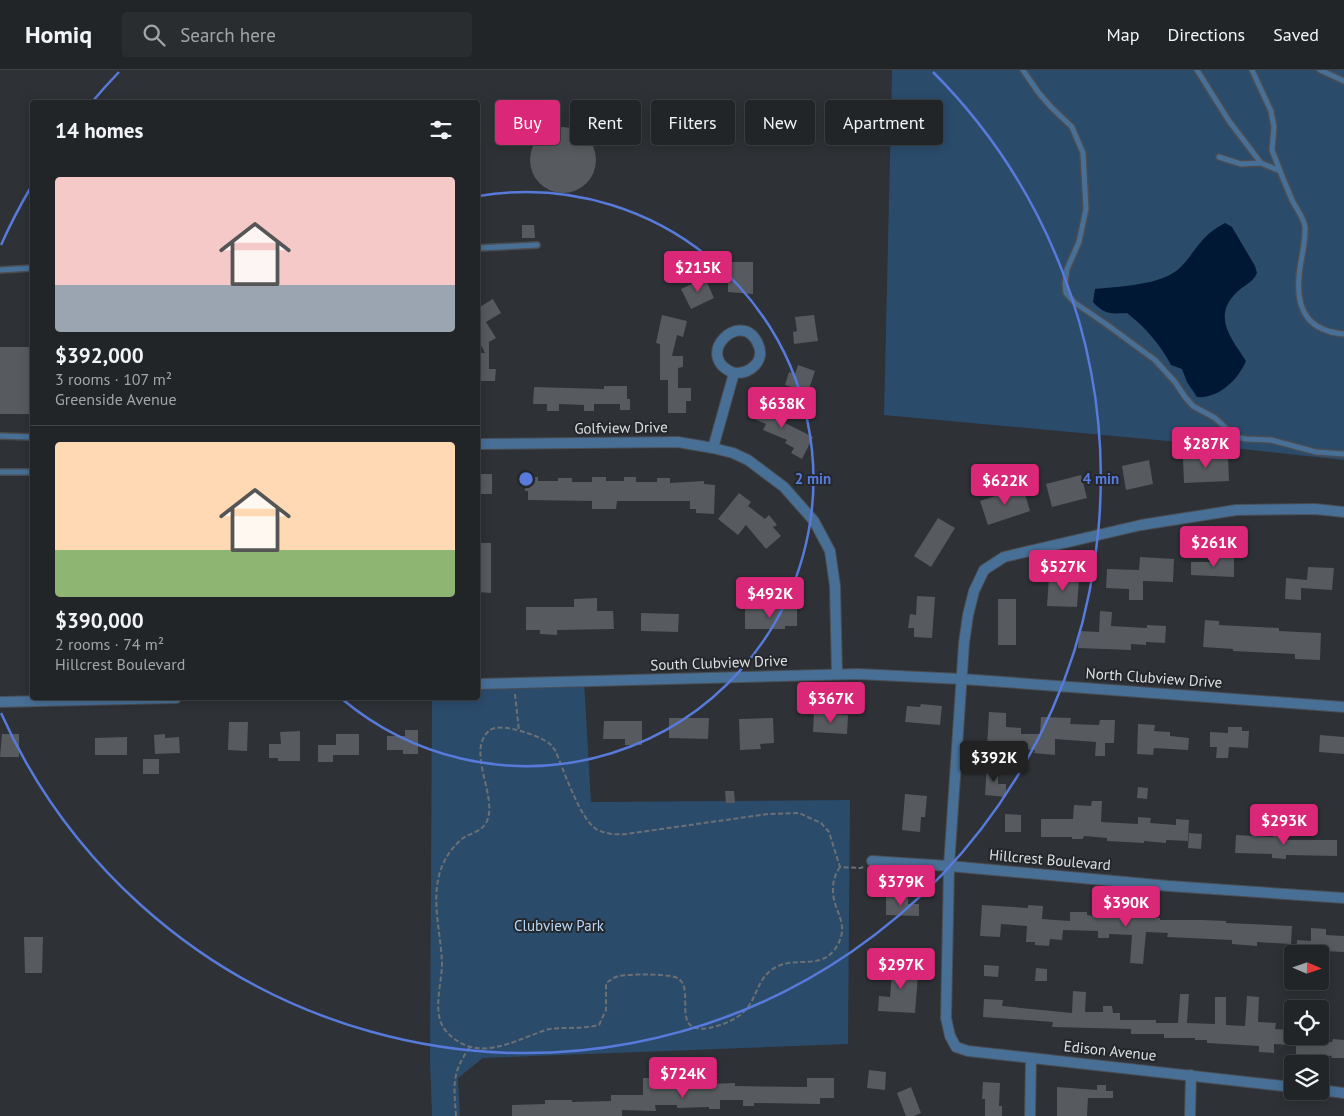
<!DOCTYPE html>
<meta charset="utf-8">
<style>
:root{--surface:#222528;--page:#2a2d30;--text:#f1f3f6;--muted:#a2a5a8;--line:#3f4245;--accent:#db2777}
body{margin:0;font-family:"PT Sans",sans-serif;background:var(--page);color:var(--text);height:100vh;display:flex;flex-direction:column;font-size:19px;white-space:nowrap}
*{box-sizing:border-box;margin:0}
p{font-size:16px;color:var(--muted)}
.icon{flex:none;width:28px;height:28px;fill:none;stroke:currentColor;stroke-width:2;stroke-linecap:round;stroke-linejoin:round}
.map{position:relative;flex:1;overflow:hidden}
.panel{position:absolute;left:30px;top:30px;width:450px;height:600px;display:flex;flex-direction:column;background:var(--surface);border-radius:5px;box-shadow:0 2px 12px #0003,0 0 0 1px var(--line)}
.panel>*{flex:none}
.guide{position:absolute;left:495px;top:30px;width:475px;height:45px;display:flex;gap:10px}
.needle{width:32px;rotate:92deg}
.buttons{position:absolute;left:1284px;top:875px;display:grid;gap:10px}
.buttons a{display:grid;place-items:center;width:45px;height:45px;border-radius:5px;background:var(--surface);box-shadow:0 2px 12px #0003,0 0 0 1px var(--line);font-size:25px}
.price{position:absolute;translate:-50% -42px;padding:0 11px;border-radius:5px;background:var(--accent);color:#fff;font-size:16px;line-height:32px;filter:drop-shadow(0 1px 2px #0008)}
.price::after{content:'';position:absolute;left:50%;top:30px;width:15px;height:11px;margin-left:-8px;background:inherit;clip-path:polygon(0 0,100% 0,50% 100%)}
.price.on{background:#222;color:#fff}
ul{padding:0;list-style:none}
li{display:grid;align-content:center;gap:10px;height:265px;padding:0 25px}
li+li{border-top:1px solid var(--line)}
li span{display:grid;place-items:center;height:155px;border-radius:5px;color:#555}
li>.icon{margin-inline-start:auto}
span .icon{width:90px;height:90px;fill:#fffc;stroke-width:1}
li b{font-size:21px}
h2{display:flex;justify-content:space-between;align-items:center;height:60px;padding:0 25px;font-size:21px}
.chip{padding:0 18px;border-radius:5px;background:var(--surface);box-shadow:0 2px 12px #0003,0 0 0 1px var(--line);font-size:18px;line-height:45px}
.chip.on{background:var(--accent);color:#fff}
header{display:flex;align-items:center;gap:30px;box-sizing:border-box;height:70px;padding:0 25px;background:var(--surface);border-bottom:1px solid var(--line)}
header strong{font-size:24px}
nav{display:flex;gap:28px;margin-inline-start:auto;font-size:18px}
.search{width:350px;height:45px;background:var(--page);display:flex;align-items:center;gap:12px;box-sizing:border-box;padding:0 18px;border-radius:5px;color:var(--muted);font-size:19px}
.map>svg:first-child{display:block}
.green{fill:#2b4b6b}
.water{fill:#001833}
.building{fill:#575a5e}
.lines{fill:none;stroke-linecap:round;stroke-linejoin:round}
.service-casing{stroke:#4a4d51;stroke-width:8}
.minor-casing{stroke:#4a4d51;stroke-width:12}
.path{stroke:#6d7073;stroke-width:2;stroke-dasharray:5 2.5;stroke-linecap:butt}
.service{stroke:#486f96;stroke-width:5}
.minor{stroke:#486f96;stroke-width:10}
.ring{fill:none;stroke:#577adb;stroke-width:2.5}
.labels{text-anchor:middle;stroke-width:4;stroke-linejoin:round;paint-order:stroke}
.street-label{font-size:15px;fill:#dee0e2;stroke:#24272b}
.park-label{font-size:15px;fill:#b9d8f8;stroke:#24272b}
.centre{fill:#577adb;stroke:#24272b;stroke-width:2.5}
.ring-label{font-size:15px;text-anchor:middle;font-weight:bold;fill:#577adb;stroke:#24272b;stroke-width:4;stroke-linejoin:round;paint-order:stroke}
</style>
<header>
<strong>Homiq</strong>
<div class="search"><svg class="icon" aria-label="search" viewBox="0 0 24 24"><circle cx="10" cy="10" r="6"/><path d="M15 15l6 6"/></svg>Search here</div>
<nav><a>Map</a><a>Directions</a><a>Saved</a></nav>
</header>
<div class="map">
<svg width="1344" height="1046" viewBox="0 0 1344 1046">
<rect width="100%" height="100%" fill="#2e3135"/>
<g class="green">
<path d="M892 0H1344V390L1179 372 884 345Z"/>
<path d="M584 611 591 732 850 730 848 974 483 988 458 1008 460 1046H432L430 991 432 628H478V614Z"/>
</g>
<path class="water" d="M1225 153 1232 157 1255 196 1257 203C1253 213 1242 216 1235 224 1212 248 1233 270 1246 291 1238 310 1218 329 1197 327L1187 312 1182 299 1171 295C1160 274 1145 257 1127 243 1110 244 1104 244 1093 232L1095 219C1116 217 1155 215 1173 203 1185 196 1192 182 1201 172 1208 163 1216 158 1225 153Z"/>
<g class="building">
<circle cx="563" cy="90" r="33"/>
<path d="M522 155H534L535 168H522Z"/>
<path d="M728 192H753V224L728 222Z"/>
<path d="M705 208 714 228 691 239 681 219Z"/>
<path d="M493 229 501 243 486 252 496 268 489 272V299H496L495 311H478V283H485L478 269V237V238Z"/>
<path d="M662 245 687 251 683 267 677 265 672 286H683V297L678 298V318H691V331H686V343H668V310H660V274L656 273Z"/>
<path d="M814 245 818 271 794 274 793 262 797 261 795 247Z"/>
<path d="M0 277H30V329H32V344H0Z"/>
<path d="M798 295 815 301 808 322 785 315 789 302 795 304Z"/>
<path d="M604 316H627V329H630V340H620V334H594V341H584V335L559 334V341H547V334H533L534 317 604 319Z"/>
<path d="M759 331 785 342 781 351 813 367 802 389 791 383 794 378 785 373 787 370 763 360 766 354 752 348Z"/>
<path d="M1228 386 1229 411 1184 413 1183 388Z"/>
<path d="M1149 390 1153 414 1126 420 1122 396Z"/>
<rect x="478" y="404" width="14" height="20"/>
<path d="M1081 405 1087 428 1052 437 1046 414Z"/>
<path d="M525 407H538V411H558V408H572V412H592V407H606V411H624V407H636V412H657V408H670V413L704 411V414L715 415 714 444 696 443V439H690V431H617L616 439H592V431L528 430V421H525Z"/>
<path d="M1023 417 1030 441 988 455 980 431Z"/>
<path d="M739 423 751 432 748 436 765 449 769 445 777 455 773 457 781 466 766 479 746 455 738 465 718 449Z"/>
<path d="M938 448 955 458 931 497 914 486Z"/>
<path d="M478 473H491V523L478 522Z"/>
<path d="M1140 487 1174 489 1173 512 1143 511V530H1129V519L1106 518 1107 499 1139 500Z"/>
<path d="M1210 487 1234 488V507L1191 505V492H1210Z"/>
<path d="M1308 497 1334 498 1332 520 1301 518V530L1285 529 1286 508 1307 510Z"/>
<path d="M1049 507 1079 509 1077 537 1047 536Z"/>
<path d="M917 526 935 527 932 568 914 567V558H908L910 544 916 545Z"/>
<path d="M597 528V541H613L614 559 557 560V565L540 564V560H526V537H574V529Z"/>
<rect x="998" y="529" width="18" height="46"/>
<path d="M745 539H797V556H785V559H745Z"/>
<path d="M1100 541 1112 542 1111 556 1147 558V555L1166 556 1165 573 1146 572V575L1131 574V580L1078 578 1079 561 1099 562Z"/>
<path d="M641 543 679 544 678 562 641 561Z"/>
<path d="M1205 550 1219 551V555L1279 558V561L1321 563 1320 590 1295 589V584L1233 581V579L1203 577Z"/>
<path d="M921 634 942 636 940 655 905 652 907 636 920 637Z"/>
<path d="M989 642 1006 643V657L1021 658V664H1040L1041 647 1071 648 1070 654 1099 655 1100 650H1115L1114 673H1105V686H1095L1096 672 1055 669V685L1034 683 1035 680 987 677Z"/>
<path d="M814 643 848 645 847 664 813 662Z"/>
<path d="M669 648H709L708 669 669 668Z"/>
<path d="M773 648 774 673 760 674 761 679 740 680 739 649Z"/>
<path d="M604 651H642V675H625V669H603Z"/>
<path d="M229 652H248L247 681 228 680Z"/>
<path d="M1138 654 1155 655 1154 661 1170 662V666L1189 668 1188 680 1154 678 1153 685 1137 684Z"/>
<path d="M1228 657H1242V661H1249L1248 678 1229 677 1228 688H1216L1217 677H1210V662L1228 663Z"/>
<path d="M405 660H418V684H403V680H387V666H405Z"/>
<path d="M300 661V691H278V688H269V674H281L280 662Z"/>
<path d="M2 664H19V687H0Z"/>
<path d="M165 664V668L179 667 180 683 155 684 154 665Z"/>
<path d="M336 664H359V685H333V692H318V675H336Z"/>
<path d="M1320 665 1344 667V684L1319 682Z"/>
<path d="M127 667V685H95V668Z"/>
<rect x="143" y="689" width="16" height="15"/>
<path d="M987 695 998 696V714H1006V727L985 725Z"/>
<path d="M1138 717 1148 718 1147 729 1137 728Z"/>
<path d="M725 721H734L735 733H726Z"/>
<path d="M905 724 927 726 925 747H921L920 762 902 760Z"/>
<path d="M1092 731H1102L1101 752 1138 754V747L1151 748 1150 753 1176 755V749L1189 750 1188 771 1166 770V773L1144 771V773L1107 771V768L1084 766 1083 769H1072V767H1041V749H1073L1074 735 1091 736Z"/>
<path d="M1287 735 1299 736 1297 750H1287Z"/>
<path d="M1257 736H1267L1266 748H1257Z"/>
<path d="M1005 744 1021 745V762H1005Z"/>
<path d="M1274 757 1288 758 1287 770H1337V786L1286 785V789L1272 788V784L1235 783 1236 765 1273 767Z"/>
<path d="M1189 763 1202 764 1201 779 1188 778Z"/>
<path d="M886 826H908V834H919V846L886 845Z"/>
<path d="M982 835 1028 838V835L1043 836 1042 849 1070 851V842H1087V845L1095 846 1160 848V850H1201L1226 851V853L1292 856 1291 874 1257 872V876L1232 874V870L1167 867 1168 863 1146 862 1143 894 1130 893 1132 865 1109 864V868H1098V861L1063 860 1062 870 1050 869 1049 876 1035 875V872H1026L1027 856 1001 854 1000 867 980 866Z"/>
<path d="M1311 858 1326 859V865L1344 866V882L1325 881V884H1296L1297 870 1311 871Z"/>
<path d="M24 867H43L42 903H25Z"/>
<path d="M893 892 912 893V905H918L915 943 878 941 879 926 890 927Z"/>
<path d="M984 895 999 896 998 907 984 906Z"/>
<path d="M1036 898 1047 899V911H1035Z"/>
<path d="M1073 921 1086 922 1085 942H1103V936H1112L1113 943H1120V950H1156V953H1178L1180 924H1189L1187 953 1215 954V927H1226V955L1245 956 1247 926 1259 927 1258 952 1276 953 1275 959 1292 960V975L1274 974V983L1259 982V976L1207 973V970H1195V968H1164V964H1131V959L1052 957 1053 952 983 947 984 929 1003 930 1002 936 1072 943Z"/>
<path d="M1333 969 1344 970V988H1331L1332 986 1296 984V970L1332 972Z"/>
<path d="M869 1000 886 1002 885 1020 867 1018Z"/>
<path d="M643 1008H653V1013H686V1018H708V1014L735 1013V1016L807 1017V1008H834V1028H820V1034L754 1033V1036H743V1030H720V1039H709V1037L677 1038V1035H655L656 1041 622 1040V1046H512V1035L545 1034V1030H572V1032L611 1031V1025H643Z"/>
<path d="M983 1012 1000 1013 999 1036H1002V1046H985V1029H982Z"/>
<path d="M1097 1015H1106V1021H1113V1028H1088L1087 1046H1057V1017L1097 1020Z"/>
<path d="M911 1017 921 1043 914 1046H906L897 1023Z"/>
</g>
<g class="lines">
<defs>
<g id="service">
<path d="M1023 0 1038 22 1051 37 1072 57 1083 83 1086 139 1079 172 1067 199 1065 213 1066 223 1075 233 1106 254 1155 290 1175 312 1185 327 1193 336 1215 348 1236 367 1246 369 1271 370 1316 382 1344 384"/>
<path d="M1197 0 1229 51 1261 93 1280 101C1284 111 1288 120 1292 130 1296 138 1304 148 1305 157 1306 174 1300 190 1299 207 1296 241 1309 261 1344 264"/>
<path d="M1252 0 1271 41 1274 57 1272 80 1280 101"/>
<path d="M1320 0 1344 11"/>
<path d="M1219 87 1241 94 1261 93"/>
<path d="M478 178 537 175"/>
<path d="M0 200 32 198"/>
<path d="M0 366 32 367"/>
<path d="M0 402H32"/>
</g>
<g id="minor">
<path d="M478 374 678 372 713 378 733 383 748 390 784 417 814 451 830 481 835 516 837 604"/>
<path d="M713 378 734 303C750 304 766 291 758 274 742 237 691 286 734 303"/>
<path d="M478 614 858 604 962 609 1344 637"/>
<path d="M0 632 176 628"/>
<path d="M872 791 949 796 1169 816 1344 828"/>
<path d="M1292 1017 968 981 956 977 950 966 946 948 949 796 964 573 968 545 974 521 984 500 1004 487 1141 455 1236 440 1315 439 1344 442"/>
<path d="M1320 1020 1344 1023"/>
<path d="M1030 1046 1031 988"/>
<path d="M1190 1046 1191 1005"/>
</g>
</defs>
<use href="#service" class="service-casing"/>
<use href="#minor" class="minor-casing"/>
<g class="path">
<path d="M515 624 519 661"/>
<path d="M840 797C836 803 833 810 833 818 832 842 851 852 837 876 822 901 797 886 776 897 759 906 758 923 748 937 739 949 723 955 709 958 670 965 695 921 679 909 672 903 629 904 619 906 614 907 611 910 606 913V940L599 955C583 959 566 957 550 959 544 960 538 963 532 965 509 974 482 986 459 972 451 967 443 960 440 950 435 932 442 911 442 893 441 864 431 831 440 802 444 789 452 777 463 768 471 763 483 761 487 751 498 726 465 680 490 660 501 652 541 666 550 674 552 676 553 678 555 680 563 698 580 749 596 759 605 764 616 765 626 764L768 744 799 743 821 753 829 762 840 797 861 798 864 796"/>
<path d="M456 1046C454 1016 451 1003 470 977"/>
</g>
<use href="#service" class="service"/>
<use href="#minor" class="minor"/>
</g>
<g class="ring">
<path d="M479 126A287 287 0 1 1 342 629"/>
<path d="M1 175A575 575 0 0 1 31 117M92 32A575 575 0 0 1 119 2M933 2A575 575 0 1 1 1 643"/>
</g>
<g class="labels">
<g class="street-label">
<text transform="translate(621 358) rotate(-1)" y="5">Golfview Drive</text>
<text transform="translate(719 593) rotate(-2)" y="5">South Clubview Drive</text>
<text transform="translate(1154 608) rotate(4)" y="5">North Clubview Drive</text>
<text transform="translate(1050 790) rotate(5)" y="5">Hillcrest Boulevard</text>
<text transform="translate(1110 981) rotate(6)" y="5">Edison Avenue</text>
</g>
<g class="park-label">
<text x="559" y="861">Clubview Park</text>
</g>
</g>
<circle cx="526" cy="409" r="8" class="centre"/>
<g class="ring-label">
<text x="813" y="414">2 min</text>
<text x="1101" y="414">4 min</text>
</g>
</svg>
<div class="buttons">
<a><svg class="needle" viewBox="-14 -14 28 28"><path d="M0-13l5 13h-10z" fill="#e53935"/><path d="M0 13l5-13h-10z" fill="#a2a5a8"/></svg></a>
<a><svg class="icon" aria-label="locate" viewBox="0 0 24 24"><circle cx="12" cy="12" r="6"/><path d="M12 2v4M12 18v4M2 12h4M18 12h4"/></svg></a>
<a><svg class="icon" aria-label="layers" viewBox="0 0 24 24"><path d="M12 4l9 5-9 5-9-5zM3 14l9 5 9-5"/></svg></a>
</div>
<b class="price" style="left:698px;top:223px">$215K</b>
<b class="price" style="left:782px;top:359px">$638K</b>
<b class="price" style="left:1206px;top:399px">$287K</b>
<b class="price" style="left:1005px;top:436px">$622K</b>
<b class="price" style="left:1214px;top:498px">$261K</b>
<b class="price" style="left:1063px;top:522px">$527K</b>
<b class="price" style="left:770px;top:549px">$492K</b>
<b class="price" style="left:831px;top:654px">$367K</b>
<b class="price on" style="left:994px;top:713px">$392K</b>
<b class="price" style="left:1284px;top:776px">$293K</b>
<b class="price" style="left:901px;top:837px">$379K</b>
<b class="price" style="left:1126px;top:858px">$390K</b>
<b class="price" style="left:901px;top:920px">$297K</b>
<b class="price" style="left:683px;top:1029px">$724K</b>
<div class="guide">
<a class="chip on">Buy</a>
<a class="chip">Rent</a>
<a class="chip">Filters</a>
<a class="chip">New</a>
<a class="chip">Apartment</a>
</div>
<section class="panel">
<h2>14 homes<svg class="icon" aria-label="filters" viewBox="0 0 24 24"><path d="M4 7h16M4 17h16"/><circle cx="9" cy="7" r="2"/><circle cx="15" cy="17" r="2"/></svg></h2>
<ul>
<li><span style="background:linear-gradient(#f6c9c9 70%,#9aa5b1 0)"><svg class="icon" aria-label="home" viewBox="0 0 24 24"><path d="M3 11l9-7 9 7M6 9v11h12V9"/></svg></span><div><b>$392,000</b><p>3 rooms · 107 m²</p><p>Greenside Avenue</p></div></li>
<li><span style="background:linear-gradient(#ffd9b3 70%,#8fb573 0)"><svg class="icon" aria-label="home" viewBox="0 0 24 24"><path d="M3 11l9-7 9 7M6 9v11h12V9"/></svg></span><div><b>$390,000</b><p>2 rooms · 74 m²</p><p>Hillcrest Boulevard</p></div></li>
</ul>
</section>
</div>
